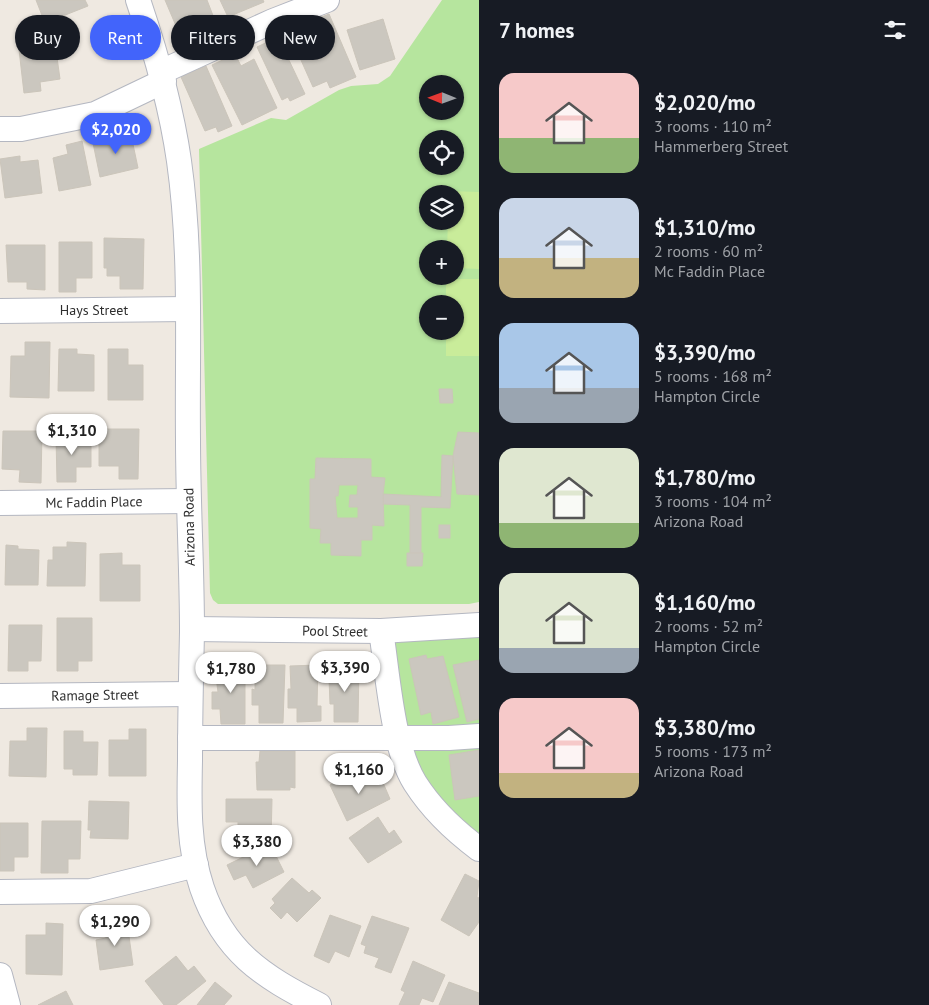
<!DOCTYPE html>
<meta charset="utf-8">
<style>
:root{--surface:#171b24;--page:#242831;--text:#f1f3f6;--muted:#9ea1a6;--accent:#4264fb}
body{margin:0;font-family:"PT Sans",sans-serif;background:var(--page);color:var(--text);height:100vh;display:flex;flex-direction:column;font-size:19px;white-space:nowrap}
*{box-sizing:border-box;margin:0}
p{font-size:16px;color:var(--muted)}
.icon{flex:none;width:28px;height:28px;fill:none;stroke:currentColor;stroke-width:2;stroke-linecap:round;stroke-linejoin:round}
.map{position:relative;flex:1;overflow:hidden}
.drawer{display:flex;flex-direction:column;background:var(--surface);width:450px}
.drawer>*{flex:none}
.top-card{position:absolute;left:15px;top:15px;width:389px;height:45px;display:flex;gap:10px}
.needle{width:32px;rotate:271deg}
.controls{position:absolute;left:419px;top:75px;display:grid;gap:10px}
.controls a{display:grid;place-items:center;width:45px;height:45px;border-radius:50%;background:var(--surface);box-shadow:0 1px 4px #0004;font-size:25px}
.price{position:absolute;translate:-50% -42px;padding:0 11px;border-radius:18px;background:#fff;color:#222;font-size:16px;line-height:32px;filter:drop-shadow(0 1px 2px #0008)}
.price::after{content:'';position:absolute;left:50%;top:30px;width:15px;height:11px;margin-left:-8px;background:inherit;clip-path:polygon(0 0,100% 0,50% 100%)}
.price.on{background:var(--accent);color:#fff}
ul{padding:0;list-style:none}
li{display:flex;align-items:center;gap:15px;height:125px;padding:0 20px}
li span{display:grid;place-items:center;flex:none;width:140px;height:100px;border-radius:15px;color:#555}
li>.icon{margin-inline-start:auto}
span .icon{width:60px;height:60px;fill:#fffc;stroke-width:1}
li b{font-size:21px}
h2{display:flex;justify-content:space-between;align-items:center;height:60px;padding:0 20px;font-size:21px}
.chip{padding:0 18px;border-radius:22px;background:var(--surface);box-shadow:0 1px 4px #0004;font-size:18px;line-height:45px}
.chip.on{background:var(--accent);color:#fff}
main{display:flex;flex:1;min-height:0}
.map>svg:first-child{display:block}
.green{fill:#b6e59e;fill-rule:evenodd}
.pitch{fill:#c9ec9a}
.building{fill:#cbc7bf;stroke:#cbc5ba;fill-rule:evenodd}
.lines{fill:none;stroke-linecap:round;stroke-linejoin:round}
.minor-casing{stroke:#b4b7c1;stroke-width:26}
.minor{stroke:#fff;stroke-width:24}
.labels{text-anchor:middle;stroke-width:4;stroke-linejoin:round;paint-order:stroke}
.street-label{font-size:14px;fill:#2e2e2e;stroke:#fff}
</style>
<main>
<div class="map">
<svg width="479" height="1005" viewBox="0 0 479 1005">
<rect width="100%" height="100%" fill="#efe9e1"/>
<g class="green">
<path d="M442 0H479V602L469 604H218L213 600 210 593 199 149 271 118 286 120 339 90 351 86 378 84 390 76ZM428 84H455V111H428ZM428 139H455V166H428ZM428 194H455V221H428ZM428 249H455V276H428ZM428 304H455V331H428Z"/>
<path d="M479 625V849L415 783 381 631Z"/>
</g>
<g class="pitch">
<path d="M448 191 479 192V269L455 268V249H447L448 221H455V194H448Z"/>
<path d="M446 279H479V356H446V331H455V304H446Z"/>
</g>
<g class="building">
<path d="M36 0H85L88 6 45 23Z"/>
<path d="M165 0H207L217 26 182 40Z"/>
<path d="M220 0H263L264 2 228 17Z"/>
<path d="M329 14 356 77 330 88 327 81 313 87 288 31Z"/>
<path d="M383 19 395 59 360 70 347 30Z"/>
<path d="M54 36 60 79 40 82 41 91 24 93 18 41Z"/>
<path d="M278 37 305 94 290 101 288 97 282 100 257 47Z"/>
<path d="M235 54 241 66 254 59 277 108 242 125 212 65Z"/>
<path d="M206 66 232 126 218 132 216 127 205 131 181 77Z"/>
<path d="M130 130 138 168 100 177 93 143 118 137 116 133Z"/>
<path d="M82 141 91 185 59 191 53 158 68 154 66 145Z"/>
<path d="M20 156V162L38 160 42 193 5 198 0 159Z"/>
<path d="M104 238 144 239 143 289H120V276H107V268H104Z"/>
<path d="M59 242H92V278H76V292H59Z"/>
<path d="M6 245H45V290L27 289V282H8Z"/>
<path d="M25 342H50L49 398 10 397 11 356H25Z"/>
<path d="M59 349H77V354L94 355V391H58Z"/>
<path d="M108 349H128V365H143V400H108Z"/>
<path d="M439 389H452L453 403H440Z"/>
<path d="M99 429H139L138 479H119V466H99Z"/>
<path d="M3 431H42L41 483 19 482 20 470 2 469Z"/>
<path d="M458 432 479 433V495L457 494 453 456Z"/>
<path d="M91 435V467H76V482H57L56 436Z"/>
<path d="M442 455 453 456 450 508 421 507V553H410V505L383 504V494L441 497Z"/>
<path d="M316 458 371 459V477L385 478 383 494 384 526 372 525V540H361V556L331 555V543H320L321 529 310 528V479H315ZM339 485H358L357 495H350L349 507H358V518H337L335 496H338Z"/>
<rect x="439" y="525" width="11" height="13"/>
<path d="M67 542 86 543 85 586H47L48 560H53V547H67Z"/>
<path d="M6 545 18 546V549L39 550 38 585H5Z"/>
<path d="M122 553V565H140V601H100V554Z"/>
<path d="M407 553H423L422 566H407Z"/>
<path d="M57 618H92V661H78V671H57Z"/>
<path d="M9 625H42L41 661H28V671H8Z"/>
<path d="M426 655 427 659 443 656 459 717 433 724 431 712 421 715 409 659Z"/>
<path d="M479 660V719L467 722 453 665Z"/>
<path d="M239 664V667H245V724H221L220 709H212V692H218L215 670H221V665Z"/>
<path d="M255 665H285L283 723H259V705H252V689L255 690Z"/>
<path d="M318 665 317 706H321V721L297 722V708H288V689H291L290 666Z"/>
<path d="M334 665H359L358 722H334V704H330L329 678H334Z"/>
<path d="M27 728H47L46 777 9 776 10 741H27Z"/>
<path d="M129 729H146V776H109V740H129Z"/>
<path d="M64 731H83V742H98L97 775H73V769H64Z"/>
<path d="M479 750V796L455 800 449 755Z"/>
<path d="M260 751H295V788L290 787V790H257L256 762H259Z"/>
<path d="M363 770 370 784 381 778 390 799 347 821 330 785Z"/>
<path d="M226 799H272L271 841 238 840V822H226Z"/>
<path d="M89 801 129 802 128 839 90 838 91 830H88Z"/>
<path d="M378 817 389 834 394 830 402 842 368 863 349 838Z"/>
<path d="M42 821H81L80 859H68V873H41Z"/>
<path d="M0 823H28V857H14V871H0Z"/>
<path d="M270 844 284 872 253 888 246 875 234 880 227 865Z"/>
<path d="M465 874 479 881 477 897 479 898V922L469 936 441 920Z"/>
<path d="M292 878 309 893 312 890 321 898 297 922 287 912 281 919 270 908 275 903 272 899Z"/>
<path d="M330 915 361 926 349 957 335 951 329 963 314 956Z"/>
<path d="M372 916 409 928 391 973 375 967 379 958 364 953 366 946 361 944Z"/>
<path d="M127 922 133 965 100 970 96 940 106 938 104 925Z"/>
<path d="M46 923 63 924 62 975 26 974V935H46Z"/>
<path d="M176 956 188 971 194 966 206 981 176 1005H164L145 981Z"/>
<path d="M413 961 445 975 433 1002 422 998 419 1005H399L405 992 401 990Z"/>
<path d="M215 982 232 996 224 1005H197Z"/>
<path d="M449 982 479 993V1005H439Z"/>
<path d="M66 991 73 1005H38Z"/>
</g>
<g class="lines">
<defs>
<g id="minor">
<path d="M138 0C156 53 171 105 179 161 192 253 187 346 188 439 188 503 192 568 192 632 191 675 190 718 190 761 189 804 188 846 202 888 224 952 262 976 319 1005"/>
<path d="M161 72 273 21 327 0"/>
<path d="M0 129H21L95 114 164 81"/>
<path d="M0 311 188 309"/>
<path d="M0 503 188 501"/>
<path d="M192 629 381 631 479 625"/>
<path d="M381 631C388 675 392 746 415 783 431 808 456 832 479 849"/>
<path d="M0 696 190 694"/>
<path d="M190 738H449L479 736"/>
<path d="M0 892 91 891 196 865"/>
<path d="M0 975 8 1005"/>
</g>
</defs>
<use href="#minor" class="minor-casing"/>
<use href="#minor" class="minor"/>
</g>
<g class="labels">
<g class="street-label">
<text x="94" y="315">Hays Street</text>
<text transform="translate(94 502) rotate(-1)" y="5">Mc Faddin Place</text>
<text transform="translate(189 527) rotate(-91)" y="5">Arizona Road</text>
<text transform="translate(335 631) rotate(1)" y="5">Pool Street</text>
<text transform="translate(95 695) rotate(-1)" y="5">Ramage Street</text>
</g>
</g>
</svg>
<div class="controls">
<a><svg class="needle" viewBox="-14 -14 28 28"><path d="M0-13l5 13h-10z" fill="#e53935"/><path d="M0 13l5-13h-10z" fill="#9ea1a6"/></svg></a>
<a><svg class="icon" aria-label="locate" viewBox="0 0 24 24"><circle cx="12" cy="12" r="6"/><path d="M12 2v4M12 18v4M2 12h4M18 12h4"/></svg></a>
<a><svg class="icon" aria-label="layers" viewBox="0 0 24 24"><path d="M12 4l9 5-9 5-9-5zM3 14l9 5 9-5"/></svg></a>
<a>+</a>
<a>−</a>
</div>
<b class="price on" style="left:116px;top:155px">$2,020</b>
<b class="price" style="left:72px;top:456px">$1,310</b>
<b class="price" style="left:345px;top:693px">$3,390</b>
<b class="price" style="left:231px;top:694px">$1,780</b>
<b class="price" style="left:359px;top:795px">$1,160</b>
<b class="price" style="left:257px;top:867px">$3,380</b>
<b class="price" style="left:115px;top:947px">$1,290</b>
<div class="top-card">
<a class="chip">Buy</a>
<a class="chip on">Rent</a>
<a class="chip">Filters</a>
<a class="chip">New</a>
</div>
</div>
<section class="drawer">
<h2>7 homes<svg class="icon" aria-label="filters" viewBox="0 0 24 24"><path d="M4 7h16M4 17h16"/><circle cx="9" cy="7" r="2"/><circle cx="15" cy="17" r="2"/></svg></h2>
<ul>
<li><span style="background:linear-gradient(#f6c9c9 65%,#8fb573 0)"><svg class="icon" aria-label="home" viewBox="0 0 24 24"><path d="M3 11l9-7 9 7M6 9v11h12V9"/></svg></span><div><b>$2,020/mo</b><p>3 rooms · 110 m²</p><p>Hammerberg Street</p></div></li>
<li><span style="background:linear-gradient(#c9d6e8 60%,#c2b280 0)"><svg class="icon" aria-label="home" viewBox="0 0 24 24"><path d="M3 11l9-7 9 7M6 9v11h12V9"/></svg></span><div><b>$1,310/mo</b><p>2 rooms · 60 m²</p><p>Mc Faddin Place</p></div></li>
<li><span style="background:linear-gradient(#a9c7e8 65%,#9aa5b1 0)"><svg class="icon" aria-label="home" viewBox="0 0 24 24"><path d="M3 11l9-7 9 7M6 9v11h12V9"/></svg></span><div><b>$3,390/mo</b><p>5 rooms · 168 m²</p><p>Hampton Circle</p></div></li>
<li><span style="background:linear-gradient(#dfe7d0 75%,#8fb573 0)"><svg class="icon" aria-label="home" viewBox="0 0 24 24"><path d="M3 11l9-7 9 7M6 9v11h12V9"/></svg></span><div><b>$1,780/mo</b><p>3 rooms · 104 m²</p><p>Arizona Road</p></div></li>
<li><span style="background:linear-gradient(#dfe7d0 75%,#9aa5b1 0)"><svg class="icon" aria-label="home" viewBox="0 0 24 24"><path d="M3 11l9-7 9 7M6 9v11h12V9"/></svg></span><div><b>$1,160/mo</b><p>2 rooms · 52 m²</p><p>Hampton Circle</p></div></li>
<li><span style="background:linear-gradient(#f6c9c9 75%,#c2b280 0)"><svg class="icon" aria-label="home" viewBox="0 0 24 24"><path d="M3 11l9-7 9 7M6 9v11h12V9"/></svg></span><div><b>$3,380/mo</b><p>5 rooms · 173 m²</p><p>Arizona Road</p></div></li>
</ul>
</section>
</main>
